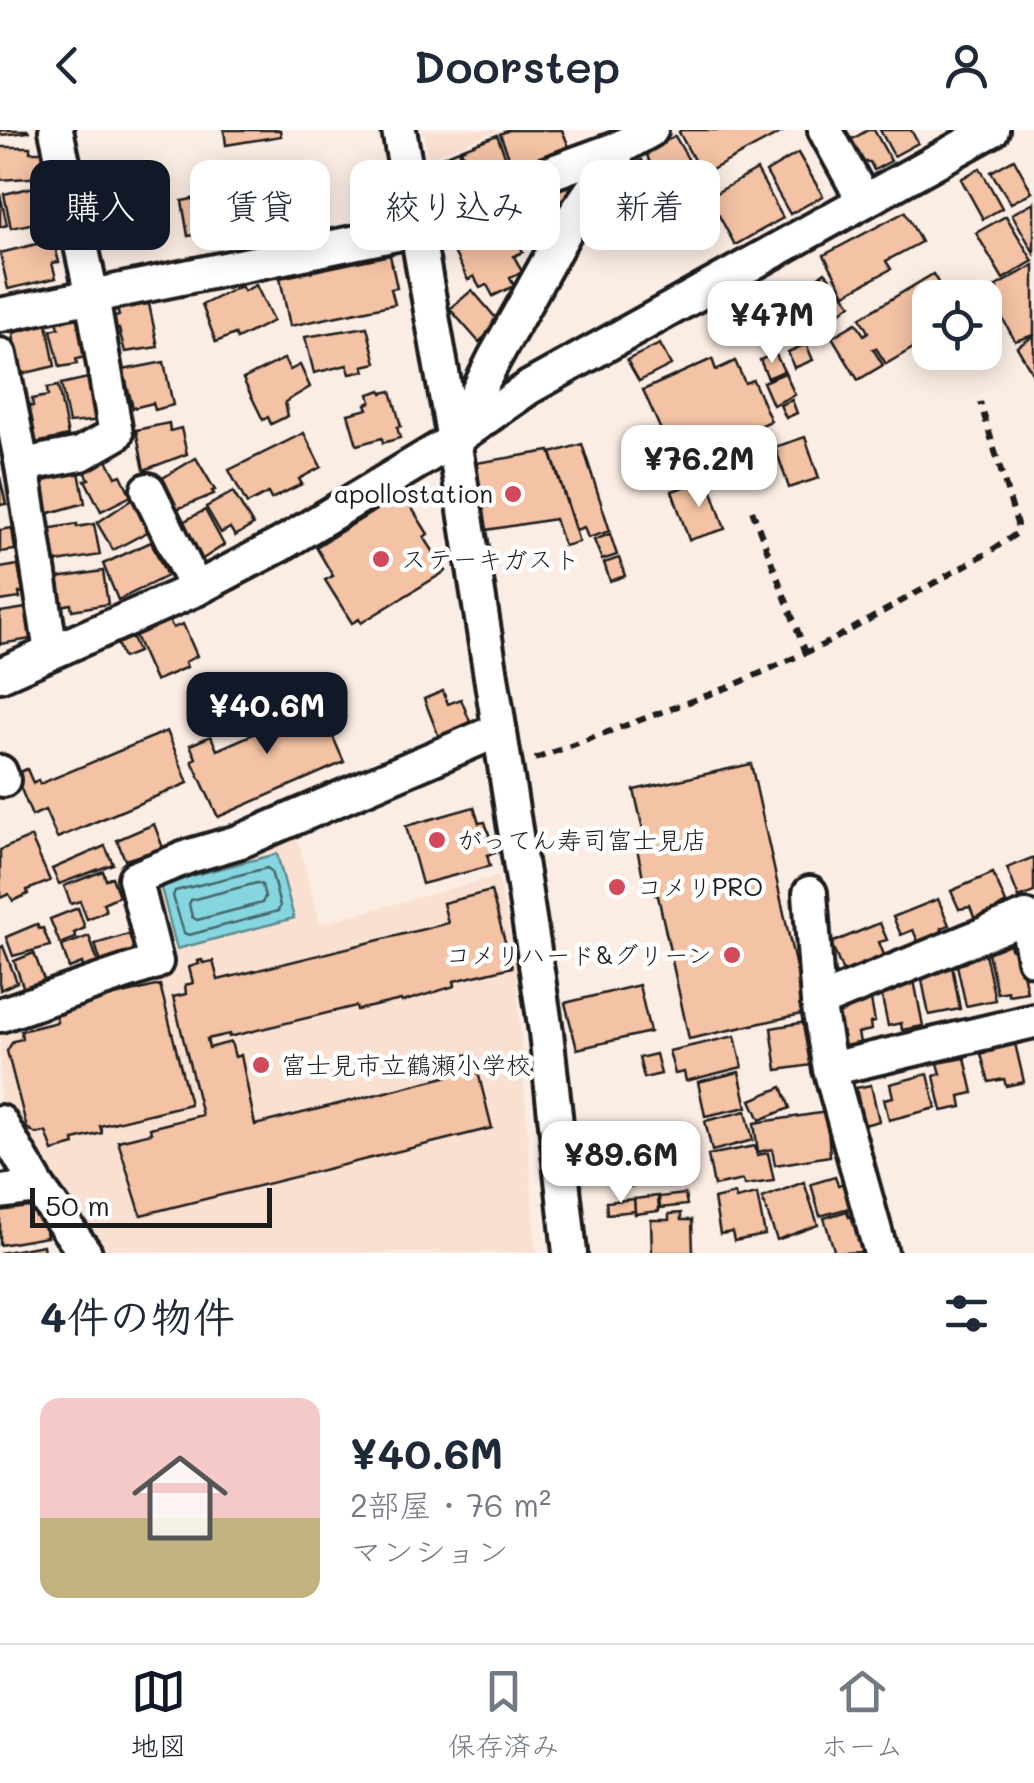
<!DOCTYPE html>
<html lang="ja">
<meta charset="utf-8">
<style>
:root{--surface:#fff;--page:#f6f6f7;--text:#1f2937;--muted:#747a83;--line:#e0e1e3;--accent:#111827}
body{margin:0;font-family:Mali,"Klee One",sans-serif;background:var(--page);color:var(--text);height:100vh;display:flex;flex-direction:column;font-size:38px;white-space:nowrap}
*{box-sizing:border-box;margin:0}
p{font-size:32px;color:var(--muted)}
.icon{flex:none;width:55px;height:55px;fill:none;stroke:currentColor;stroke-width:2;stroke-linecap:round;stroke-linejoin:round}
.map{position:relative;height:1123px;overflow:hidden}
.details{display:flex;flex-direction:column;background:var(--surface);flex:1}
.details>*{flex:none}
.banner{position:absolute;left:30px;top:30px;width:975px;height:90px;display:flex;gap:20px}
.fabs{position:absolute;left:912px;top:150px;display:grid;gap:20px}
.fabs a{display:grid;place-items:center;width:90px;height:90px;border-radius:20px;background:var(--surface);box-shadow:0 5px 25px #0003;font-size:50px}
.scale{position:absolute;left:30px;bottom:25px;width:242px;box-sizing:border-box;padding-left:10px;border:5px solid #1c1c1c;border-top:0;font-size:28px;line-height:35px;white-space:nowrap;color:#1c1c1c;-webkit-text-stroke:8px #fff;paint-order:stroke}
.price{position:absolute;translate:-50% -85px;padding:0 22px;border-radius:20px;background:#fff;color:#222;font-size:32px;line-height:65px;filter:drop-shadow(0 2px 5px #0008)}
.price::after{content:'';position:absolute;left:50%;top:60px;width:30px;height:22px;margin-left:-15px;background:inherit;clip-path:polygon(0 0,100% 0,50% 100%)}
.price.current{background:var(--accent);color:#fff}
ul{padding:0;list-style:none}
li{display:flex;align-items:center;gap:30px;height:250px;padding:0 40px}
li+li{border-top:2px solid var(--line)}
li span{display:grid;place-items:center;flex:none;width:280px;height:200px;border-radius:20px;color:#555}
li>.icon{margin-inline-start:auto}
span .icon{width:120px;height:120px;fill:#fffc;stroke-width:1}
li b{font-size:42px}
h2{display:flex;justify-content:space-between;align-items:center;height:120px;padding:0 40px;font-size:42px}
.tag{padding:0 35px;border-radius:20px;background:var(--surface);box-shadow:0 5px 25px #0003;font-size:35px;line-height:90px}
.tag.current{background:var(--accent);color:#fff}
header{display:flex;justify-content:space-between;align-items:center;height:130px;padding:0 40px;background:var(--surface);font-size:45px;font-weight:600}
.tabs{display:flex;justify-content:space-around;align-items:center;height:140px;border-top:2px solid var(--line);background:var(--surface);font-size:28px;color:var(--muted)}
.tabs a{display:grid;justify-items:center;gap:5px}
.tabs .current{color:var(--accent)}
.map>svg:first-child{display:block}
.built{fill:#fae0d1}
.water{fill:#86d6e0;stroke:#5c8c92;stroke-width:2.5}
.lines{fill:none;stroke-linecap:round;stroke-linejoin:round}
.shore{stroke:#46666a;stroke-width:2.5}
.building{fill:#f4c2a4;stroke:#1c1c1c;stroke-width:2.5}
.minor-casing{stroke:#1c1c1c;stroke-width:40}
.path{stroke:#1c1c1c;stroke-width:6;stroke-dasharray:10 8;stroke-linecap:butt}
.minor{stroke:#fff;stroke-width:32}
.poi-dot{fill:#d1495b;stroke:#fff;stroke-width:4}
.labels{text-anchor:middle;stroke-width:9;stroke-linejoin:round;paint-order:stroke}
.poi-label{font-size:25px;fill:#1c1c1c;stroke:#fff;text-anchor:start}
</style>
<header><svg class="icon" aria-label="back" viewBox="0 0 24 24"><path d="M15 5l-7 7 7 7"/></svg>Doorstep<svg class="icon" aria-label="person" viewBox="0 0 24 24"><circle cx="12" cy="8" r="4"/><path d="M4 21q1-7 8-7t8 7"/></svg></header>
<div class="map">
<svg width="1034" height="1123" viewBox="0 0 1034 1123">
<rect width="100%" height="100%" fill="#fcede4"/>
<filter id="ink" filterUnits="userSpaceOnUse"><feTurbulence type="fractalNoise" baseFrequency=".01" numOctaves="2"/><feDisplacementMap in="SourceGraphic" scale="20" xChannelSelector="R" yChannelSelector="G"/><feConvolveMatrix kernelMatrix="1 2 1 2 8 2 1 2 1" color-interpolation-filters="sRGB"/></filter>
<g filter="url(#ink)">
<g class="built">
<path d="M423 0H499L428 27Z"/>
<path d="M295 699 320 794 498 746 516 837 536 1123H95L77 1102 0 975V895L169 836 148 759Z"/>
</g>
<path class="water" d="M277 724 294 788 177 819 160 754Z"/>
<g class="lines">
<g class="shore">
<path d="M267 738 271 741 280 776 278 781 189 805 184 803 173 766 175 761Z"/>
<path d="M257 753 262 755 265 767 262 773 197 790 192 787 189 774 191 770Z"/>
</g>
</g>
<g class="building">
<path d="M0 0H28L29 2 0 5Z"/>
<path d="M224 0H280L281 6 226 15Z"/>
<path d="M509 0H562L570 19 514 40 500 4Z"/>
<path d="M681 0H786L702 45 679 2Z"/>
<path d="M868 0H874L891 31 874 40 870 32H861L849 11Z"/>
<path d="M880 0H911L918 13 894 26Z"/>
<path d="M497 5 512 43 476 57 461 19Z"/>
<path d="M675 6 696 43 659 59 646 22Z"/>
<path d="M0 17H30V22H43V47L0 50Z"/>
<path d="M459 20 474 61 443 73 430 32Z"/>
<path d="M798 23 823 66 790 84 766 42Z"/>
<path d="M1014 29 1032 62 1011 73 991 42Z"/>
<path d="M642 30 660 69 613 91 603 70 608 68 605 63 620 52 618 47 626 44 624 39Z"/>
<path d="M980 38 1002 78 983 89 961 49Z"/>
<path d="M575 40 581 57 570 61 576 75 564 92 528 106 514 71Z"/>
<path d="M757 40 783 88 735 115 709 67Z"/>
<path d="M34 57 35 61 53 57 60 92 41 97 40 92 11 98 4 64Z"/>
<path d="M236 60 242 92 223 96 224 100 188 106 182 71Z"/>
<path d="M0 64 7 95 0 97Z"/>
<path d="M498 71 523 122 514 126 522 142 510 148 514 156 493 166 487 155 480 158 474 146 468 150 444 102 450 99 448 95Z"/>
<path d="M1034 72V123L1012 84Z"/>
<path d="M905 82 921 112 886 131 891 139 845 164 824 125Z"/>
<path d="M1006 86 1033 131 1003 149 976 103Z"/>
<path d="M53 110 59 132 52 133 56 148 8 159 0 123Z"/>
<path d="M390 125 397 158 391 159 395 174 290 196 280 148Z"/>
<path d="M1034 135V205L1015 211 990 165 998 161 996 156Z"/>
<path d="M825 142 851 174 819 199 794 166Z"/>
<path d="M933 144 947 168H930V208L886 234 876 218 873 219 883 235 858 250 832 207 856 193 864 205 868 202 860 188Z"/>
<path d="M256 155 273 191 237 209 235 204 216 212 202 175 241 156 244 161Z"/>
<path d="M472 160 500 193 479 212 450 179Z"/>
<path d="M149 174 158 217 125 222 119 199 115 200 112 188 119 186 117 178Z"/>
<path d="M72 184 73 189 86 186 91 226 76 229 77 234 60 237 51 200 59 198 56 187Z"/>
<path d="M47 194 55 236 22 244V241L18 242 13 203Z"/>
<path d="M367 197 376 233 363 236 365 241 350 244 347 235 314 243 305 207Z"/>
<path d="M1034 206V246L1017 217Z"/>
<path d="M660 214 671 235 639 251 627 230Z"/>
<path d="M806 214 813 230 794 238 788 222Z"/>
<path d="M775 223 784 241 768 248 760 230Z"/>
<path d="M284 229 290 240 300 235 310 257 285 272 288 286 271 294 268 287 263 290 243 249Z"/>
<path d="M712 229 716 240 735 231 745 253 753 250 771 291 704 320 673 327 643 260Z"/>
<path d="M164 232 173 275 155 280 153 273 133 278 123 240Z"/>
<path d="M785 243 795 265 773 275 763 252Z"/>
<path d="M97 246 103 290 69 293 61 254Z"/>
<path d="M58 256 68 306 31 314 24 278 33 276 32 269 48 266 47 258Z"/>
<path d="M381 260 382 263 391 261 401 296 397 297 400 308 383 313 382 308 357 315 348 284 368 279 366 274 371 272 369 264Z"/>
<path d="M792 270 797 283 786 288 780 275Z"/>
<path d="M169 293 170 301 181 298 187 324 144 340 136 300Z"/>
<path d="M304 303 321 337 299 349 302 354 271 369 268 363 247 374 229 340Z"/>
<path d="M805 307 819 348 789 358 775 317Z"/>
<path d="M582 314 610 401 588 408 584 397 576 400 551 323Z"/>
<path d="M550 321 579 412 564 416 555 389 486 400 476 333Z"/>
<path d="M106 328 116 347 121 345 131 366 101 381 85 350 89 349 84 340Z"/>
<path d="M196 328 215 360 212 361 214 364 175 380 161 349Z"/>
<path d="M60 341V345L79 342 85 373 46 384V380L41 381 36 352 49 350 48 343Z"/>
<path d="M0 347 6 374 0 375Z"/>
<path d="M708 349 725 399 689 410 672 361Z"/>
<path d="M233 362 253 395 235 406 230 398 221 403 206 377Z"/>
<path d="M399 366 401 369 405 367 428 404 424 407 446 441 361 493 359 489 352 493 325 450 333 446 316 417Z"/>
<path d="M134 368 148 383 141 388 149 401 113 420 97 393Z"/>
<path d="M205 380 224 415 198 432 181 393Z"/>
<path d="M77 394V397L94 394 100 425 51 433 46 399Z"/>
<path d="M12 398 15 420 0 422V425V400Z"/>
<path d="M610 404 617 425 602 430 594 410Z"/>
<path d="M151 412 167 446 118 470 103 434Z"/>
<path d="M619 428 625 446 610 451 604 433Z"/>
<path d="M18 435 23 462 19 463 20 468 0 471V438Z"/>
<path d="M103 441 108 474 72 480 71 474 55 477 51 449Z"/>
<path d="M26 478 31 509 0 514V482Z"/>
<path d="M168 488 173 498 183 494 197 526 185 532 187 537 155 551 133 501Z"/>
<path d="M132 507 138 522 123 528 117 513Z"/>
<path d="M443 561 448 574 461 569 473 599 441 612 424 569Z"/>
<path d="M309 564 315 577 319 575 344 632 218 687 192 631 196 628 190 615 211 606 217 620 276 594 270 581Z"/>
<path d="M167 601 188 653 57 708 45 680 32 686 15 644 27 639 33 653 38 650 40 654Z"/>
<path d="M751 634 806 883 689 909 658 766 646 761 636 714 644 704 634 660Z"/>
<path d="M474 677 479 693 485 692 495 723 487 725 490 736 422 754 406 696Z"/>
<path d="M154 694 163 718 125 730 117 710Z"/>
<path d="M31 707 50 751 27 760 28 764 13 771 9 764 0 768V720Z"/>
<path d="M105 716 113 734 59 754 52 739Z"/>
<path d="M1034 727V762L1019 768 1007 738Z"/>
<path d="M103 741 106 750 112 747 119 766 103 773 106 781 87 789 80 771 71 774 64 756Z"/>
<path d="M993 743 1006 773 999 777 1001 781 976 792 970 777 959 779 951 761Z"/>
<path d="M491 761 512 837 454 851 455 856 402 872 401 870 357 880 356 876 229 907V904L207 909 209 918 231 912 235 927 241 925 255 995 449 946 444 930 470 924 474 939 477 938 492 998 141 1085 118 1011 151 1003 150 998 202 985 173 867 186 864 185 855 193 853 189 837 199 834 198 831 202 830 203 833 213 831 218 850 448 793 443 773Z"/>
<path d="M938 769 949 795 941 798 944 806 920 816 913 800 901 805 893 787Z"/>
<path d="M78 778 85 798 74 803 76 808 60 814 50 789Z"/>
<path d="M880 793 887 810 879 812 886 830 845 847 831 813Z"/>
<path d="M37 794 39 799 43 798 50 816 13 826 6 807Z"/>
<path d="M129 804 136 825 102 836 95 814Z"/>
<path d="M89 806 100 838 85 843 82 833 69 838 62 816Z"/>
<path d="M1010 813 1011 819 1018 818 1027 862 1008 865V861L997 863 987 818Z"/>
<path d="M3 816 17 852 0 860V818Z"/>
<path d="M34 823 46 855 25 862 14 831Z"/>
<path d="M985 823 995 870 966 876 957 835 965 833 964 827Z"/>
<path d="M952 836 960 879 929 885 921 845Z"/>
<path d="M914 850 923 896 902 900 901 893 888 896 881 863 893 860V855Z"/>
<path d="M160 855 190 974 100 996 102 1003 74 1010 75 1015 53 1021 46 1002 36 1004 27 998 7 921 13 911 22 909 21 901 57 892 56 886 63 884 61 879Z"/>
<path d="M639 855 650 902 577 919 565 873Z"/>
<path d="M871 870 875 892 870 893 871 900 858 903 860 913 838 917 834 882Z"/>
<path d="M806 892 812 935 777 940 771 898Z"/>
<path d="M735 906 742 937 686 951 684 942 675 944 669 921Z"/>
<path d="M1014 909 1024 952 1006 956 1004 949 989 952 981 924 993 921 991 915Z"/>
<path d="M656 924 661 944 644 948 639 928Z"/>
<path d="M965 928 973 963 960 966 962 977 942 981 934 946 941 944 938 933Z"/>
<path d="M739 942 747 977 705 986 698 952Z"/>
<path d="M928 944 936 978 889 990 884 969 893 967 890 954Z"/>
<path d="M871 955 879 991 864 995 856 958Z"/>
<path d="M782 957 790 978 760 990 751 970Z"/>
<path d="M746 981 753 1010 712 1021 705 991Z"/>
<path d="M827 982 830 1026 775 1035 772 1019 758 1022 754 993Z"/>
<path d="M674 993 682 1050 626 1057 617 1001Z"/>
<path d="M755 1016 757 1025 768 1023 774 1051 744 1055 743 1050 714 1056 708 1025Z"/>
<path d="M835 1047 838 1055 845 1053 853 1077 820 1086 811 1054Z"/>
<path d="M804 1052 818 1095 777 1110 762 1068Z"/>
<path d="M685 1064 687 1075 660 1078 659 1067Z"/>
<path d="M735 1064 736 1069 757 1064 765 1105 734 1111 732 1102 720 1104 714 1069Z"/>
<path d="M658 1066 659 1081 635 1084 634 1069Z"/>
<path d="M634 1069 635 1081 607 1084 606 1072Z"/>
<path d="M36 1071 43 1084 47 1107 0 1115V1078Z"/>
<path d="M847 1081 849 1087 857 1084 868 1122 835 1123 824 1088Z"/>
<path d="M681 1083V1090H692L693 1123H652L651 1090H669V1084Z"/>
<path d="M43 1115 44 1123H0Z"/>
</g>
<g class="lines">
<defs>
<g id="minor">
<path d="M399 0 454 310 533 814 546 902 570 1123"/>
<path d="M825 0 864 71"/>
<path d="M0 185 416 100 439 84 621 17"/>
<path d="M0 225 22 335 51 522"/>
<path d="M456 306 494 229 572 89 621 17 651 0"/>
<path d="M22 335 81 324 116 304 92 166 56 0"/>
<path d="M148 360 196 459"/>
<path d="M0 545 196 459 280 415 454 310 530 257 992 0"/>
<path d="M0 642 3 650"/>
<path d="M810 763 818 872 830 939 881 1123"/>
<path d="M818 872 1026 787 1034 829"/>
<path d="M0 885 156 832 135 748 190 726 241 711 499 600"/>
<path d="M830 939 1034 891"/>
<path d="M0 992 38 1057 85 1123"/>
<path d="M0 1062 38 1057"/>
</g>
</defs>
<use href="#minor" class="minor-casing"/>
<g class="path">
<path d="M752 380 806 523"/>
<path d="M535 629 732 556 829 512 989 422 1016 404 1017 394 980 272"/>
</g>
<use href="#minor" class="minor"/>
</g>
</g>
<g class="poi-dot">
<circle cx="513" cy="364" r="10"/>
<circle cx="381" cy="429" r="10"/>
<circle cx="437" cy="710" r="10"/>
<circle cx="617" cy="757" r="10"/>
<circle cx="732" cy="825" r="10"/>
<circle cx="261" cy="935" r="10"/>
</g>
<g class="labels">
<g class="poi-label">
<text x="493" y="373" text-anchor="end">apollostation</text>
<text x="401" y="438">ステーキガスト</text>
<text x="457" y="719">がってん寿司富士見店</text>
<text x="637" y="766">コメリPRO</text>
<text x="712" y="834" text-anchor="end">コメリハード&amp;グリーン</text>
<text x="281" y="944">富士見市立鶴瀬小学校</text>
</g>
</g>
</svg>
<div class="fabs">
<a><svg class="icon" aria-label="locate" viewBox="0 0 24 24"><circle cx="12" cy="12" r="6"/><path d="M12 2v4M12 18v4M2 12h4M18 12h4"/></svg></a>
</div>
<div class="scale">50 m</div>
<b class="price" style="left:772px;top:236px">¥47M</b>
<b class="price" style="left:699px;top:380px">¥76.2M</b>
<b class="price current" style="left:267px;top:627px">¥40.6M</b>
<b class="price" style="left:621px;top:1076px">¥89.6M</b>
<div class="banner">
<a class="tag current">購入</a>
<a class="tag">賃貸</a>
<a class="tag">絞り込み</a>
<a class="tag">新着</a>
</div>
</div>
<section class="details">
<h2>4件の物件<svg class="icon" aria-label="filters" viewBox="0 0 24 24"><path d="M4 7h16M4 17h16"/><circle cx="9" cy="7" r="2"/><circle cx="15" cy="17" r="2"/></svg></h2>
<ul>
<li><span style="background:linear-gradient(#f6c9c9 60%,#c2b280 0)"><svg class="icon" aria-label="home" viewBox="0 0 24 24"><path d="M3 11l9-7 9 7M6 9v11h12V9"/></svg></span><div><b>¥40.6M</b><p>2部屋 · 76 m²</p><p>マンション</p></div></li>
</ul>
</section>
<nav class="tabs">
<a class="current"><svg class="icon" aria-label="map" viewBox="0 0 24 24"><path d="M3 6l6-2 6 2 6-2v14l-6 2-6-2-6 2zM9 4v14M15 6v14"/></svg>地図</a>
<a><svg class="icon" aria-label="saved" viewBox="0 0 24 24"><path d="M7 4h10v16l-5-4-5 4z"/></svg>保存済み</a>
<a><svg class="icon" aria-label="home" viewBox="0 0 24 24"><path d="M3 11l9-7 9 7M6 9v11h12V9"/></svg>ホーム</a>
</nav>
